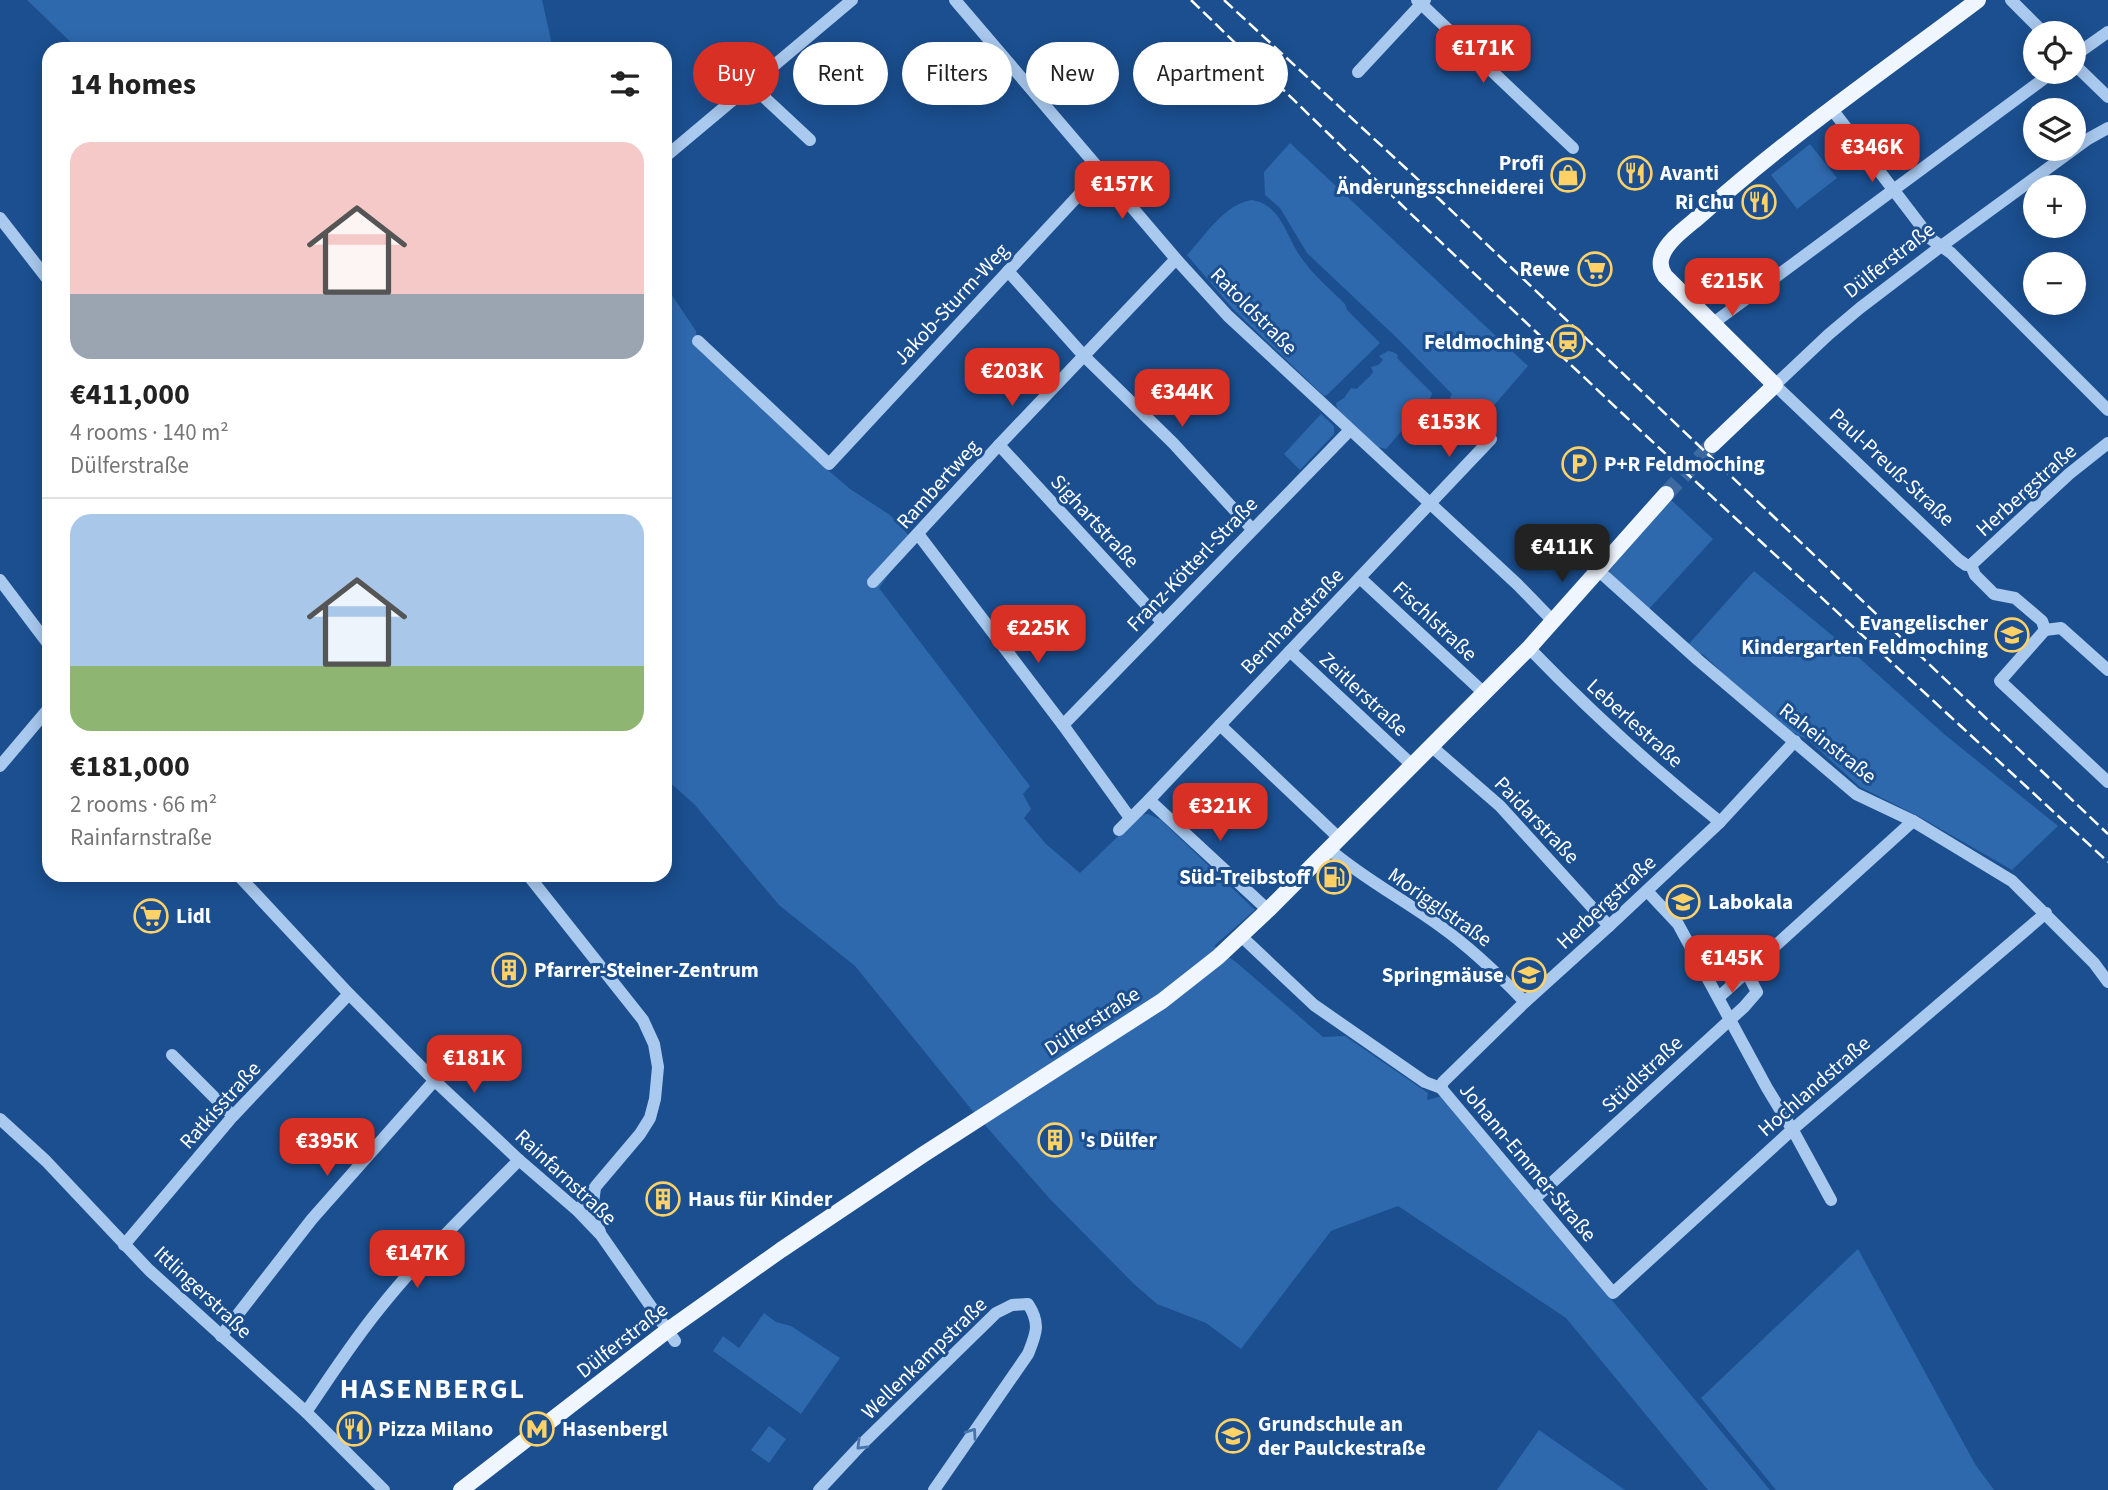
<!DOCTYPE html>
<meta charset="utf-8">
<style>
:root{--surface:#fff;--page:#f2f2f2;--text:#222;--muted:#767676;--line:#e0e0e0;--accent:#d93025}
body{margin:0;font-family:"Source Sans 3",sans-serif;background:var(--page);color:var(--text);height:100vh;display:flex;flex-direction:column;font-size:26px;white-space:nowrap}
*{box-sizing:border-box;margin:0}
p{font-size:23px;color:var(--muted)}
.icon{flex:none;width:38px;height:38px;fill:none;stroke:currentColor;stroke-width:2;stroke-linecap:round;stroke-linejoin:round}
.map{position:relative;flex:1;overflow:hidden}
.details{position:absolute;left:42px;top:42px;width:630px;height:840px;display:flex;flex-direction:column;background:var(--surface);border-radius:21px;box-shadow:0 4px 18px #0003}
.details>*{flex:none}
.top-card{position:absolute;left:693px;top:42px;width:665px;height:63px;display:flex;gap:14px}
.buttons{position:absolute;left:2023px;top:21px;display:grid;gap:14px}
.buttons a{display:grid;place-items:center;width:63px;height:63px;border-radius:50%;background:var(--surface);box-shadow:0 4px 18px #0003;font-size:35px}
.price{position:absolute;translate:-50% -60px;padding:0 16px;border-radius:14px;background:var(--accent);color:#fff;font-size:23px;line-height:46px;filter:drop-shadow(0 2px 4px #0008)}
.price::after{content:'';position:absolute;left:50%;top:42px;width:21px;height:16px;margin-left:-10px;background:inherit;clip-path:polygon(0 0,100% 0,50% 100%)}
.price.on{background:#222;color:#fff}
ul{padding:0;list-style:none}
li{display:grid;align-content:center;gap:14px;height:371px;padding:0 28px}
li+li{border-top:2px solid var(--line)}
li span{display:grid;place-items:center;height:217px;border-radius:21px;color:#555}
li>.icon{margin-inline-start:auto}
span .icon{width:126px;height:126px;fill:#fffc;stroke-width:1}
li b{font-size:30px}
h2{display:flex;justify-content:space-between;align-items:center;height:84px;padding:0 28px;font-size:30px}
.pill{padding:0 24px;border-radius:32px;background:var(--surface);box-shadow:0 4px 18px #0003;font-size:24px;line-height:63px}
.pill.on{background:var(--accent);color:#fff}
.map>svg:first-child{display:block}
.green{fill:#2e69ad}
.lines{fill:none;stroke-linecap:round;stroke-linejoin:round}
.major-tunnel{stroke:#3d69a0;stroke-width:16;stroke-dasharray:16 8;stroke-linecap:butt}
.minor{stroke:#a9c9ee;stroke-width:12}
.major{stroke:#f0f6ff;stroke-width:16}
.rail{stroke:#fff;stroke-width:2.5;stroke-dasharray:12 5;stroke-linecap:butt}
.oneway{stroke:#4674ac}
.labels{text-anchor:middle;stroke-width:6;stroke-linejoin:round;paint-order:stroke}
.poi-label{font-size:21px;font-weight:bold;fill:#fff;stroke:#1b4f8f;text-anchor:start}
.street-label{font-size:21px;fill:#fff;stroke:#1b4f8f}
.district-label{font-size:28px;font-weight:bold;letter-spacing:2px;fill:#fff;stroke:#1b4f8f}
</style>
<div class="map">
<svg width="2108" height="1490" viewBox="0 0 2108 1490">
<rect width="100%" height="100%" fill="#1b4f8f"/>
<g class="green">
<path d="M27 0H542L553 49H78Z"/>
<path d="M1290 143 1528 366 1483 418 1471 408 1466 413 1450 398 1452 394 1397 338 1307 253 1280 208 1265 195 1264 172Z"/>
<path d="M1810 144 1837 178 1797 209 1771 175Z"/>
<path d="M1252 200C1281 205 1285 234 1300 256 1312 274 1330 289 1345 304L1347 310 1380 343 1327 395 1324 396 1233 309 1187 255C1205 236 1224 204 1252 200Z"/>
<path d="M665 285 696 331 698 347 814 458 850 489 890 515 913 540 879 588 1030 786 1023 794 1031 809 1024 818 1046 844 1080 873 1140 815 1148 814 1161 820 1255 910 1214 946 1237 963 1323 1037 1345 1036 1428 1093 1427 1100 1442 1096 1770 1490H1708L1566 1318 1398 1206 1331 1231 1241 1349 1206 1323 1157 1304 1134 1284 1049 1198 971 1109 855 966 779 905 695 805 665 778Z"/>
<path d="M1388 351 1393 352 1398 355 1397 358 1432 393 1431 397 1386 449 1378 447 1337 409 1336 403 1344 398 1351 388 1357 389C1362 382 1369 379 1373 372L1371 367 1378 365 1383 360 1379 356Z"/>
<path d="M1321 414 1334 426V434L1300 470 1284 454Z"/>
<path d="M1668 497 1713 539 1648 610 1613 579 1608 568Z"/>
<path d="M1754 571 1856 655 1944 734 2058 826 2012 870 1918 816 1860 787 1808 740C1767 722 1735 685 1704 655L1694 651 1687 646Z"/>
<path d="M1858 1249 1975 1464 1994 1490H1776L1701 1398Z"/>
<path d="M764 1313 776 1322 791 1326 840 1358 801 1414 713 1351 723 1336 739 1348Z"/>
<path d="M769 1426 786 1439 769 1463 751 1450Z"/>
<path d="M1539 1430 1625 1490H1497Z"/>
</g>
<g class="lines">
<path class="major-tunnel" d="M1666 494 1712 445"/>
<g class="minor">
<path d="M955 0 1176 259 1228 316 1517 584 1554 622"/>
<path d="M1417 0 1573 148"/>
<path d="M2011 0 2044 33"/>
<path d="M2074 56 2108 32"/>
<path d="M2074 64 2108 97"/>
<path d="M1358 72 1425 0"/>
<path d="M750 84 810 140"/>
<path d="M1831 108 1931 239 1951 253 2108 410"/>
<path d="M665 157 852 0"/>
<path d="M0 218 49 281"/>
<path d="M1008 271 1084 356 1173 443 1252 529"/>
<path d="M1712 324 2053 72"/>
<path d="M698 341 829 464 1101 171"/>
<path d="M999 445 1162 622"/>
<path d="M918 534 1063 725 1130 818"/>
<path d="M1971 565H1966L1959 560 1775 385 1828 335 1860 308 1940 247 2088 139 2108 128"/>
<path d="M1971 565 2069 474 2108 443"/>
<path d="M1971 565 1975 575 1994 594 2015 598 2042 621 2045 630"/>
<path d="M1599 571 1698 660 1856 794 1913 821 2012 881 2094 963 2108 982"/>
<path d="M1360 578 1484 693"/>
<path d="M0 580 49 645"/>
<path d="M873 582 999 445 1176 259"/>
<path d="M2045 630 2000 681 2108 782"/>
<path d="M2045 630 2061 628 2108 670"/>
<path d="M1529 648C1589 710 1652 768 1720 822"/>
<path d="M1290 651 1412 765"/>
<path d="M1063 725 1350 430"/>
<path d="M1220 725 1339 838"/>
<path d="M1431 746 1500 806 1609 926"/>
<path d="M0 766 49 708"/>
<path d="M1149 800 1268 910"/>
<path d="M1119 830 1149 800 1491 439"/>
<path d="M1329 849C1364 879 1403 899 1440 926 1471 948 1499 975 1525 1002"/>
<path d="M238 875 349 994 435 1081 519 1160 578 1211 601 1235 675 1341"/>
<path d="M528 875 643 1020 654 1044 658 1067 655 1099 650 1118 640 1134 596 1186 578 1211"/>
<path d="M1647 891 1678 924 1767 1088 1795 1134 1831 1200"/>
<path d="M1241 936 1314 1005 1425 1082 1441 1088 1613 1293 1793 1129 2046 913"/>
<path d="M1719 997 1913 821"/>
<path d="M172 1055 233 1116"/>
<path d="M1441 1088 1443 1082 1525 1002 1609 926 1720 822 1795 741"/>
<path d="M0 1119 46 1161 149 1270 306 1412 384 1490"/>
<path d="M595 1188 592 1210 600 1232"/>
<path d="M1534 1199 1744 1007 1757 992 1747 973"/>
<path d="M124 1245 233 1116 349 994"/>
<path d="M221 1336 312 1219 465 1046"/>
<path d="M306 1412C330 1377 353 1341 380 1308 422 1255 472 1208 519 1160"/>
<path d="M819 1490 861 1445 996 1313 1012 1305 1028 1304C1041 1324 1036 1334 1028 1354L934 1490"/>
</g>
<g class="major">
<path d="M1712 445 1775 385 1665 276C1661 270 1659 264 1662 256 1667 240 1690 225 1702 214 1789 136 1885 70 1978 0"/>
<path d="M461 1490 668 1330 781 1250 924 1154 1162 1001 1218 957 1268 910 1529 648 1666 494"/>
</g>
<g class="rail">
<path d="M1191 0 1409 212 1642 432 2108 862"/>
<path d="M1224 0 1438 198 2108 834"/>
</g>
</g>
<defs><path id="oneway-chevron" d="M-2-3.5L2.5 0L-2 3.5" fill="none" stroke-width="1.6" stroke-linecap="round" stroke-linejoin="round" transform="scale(1.75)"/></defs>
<g class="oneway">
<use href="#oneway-chevron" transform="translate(972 1433) rotate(-55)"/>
<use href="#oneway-chevron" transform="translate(861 1445) rotate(135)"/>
</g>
<defs>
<symbol id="restaurant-ring" viewBox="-11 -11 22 22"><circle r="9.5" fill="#1b4f8f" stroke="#ffd166" stroke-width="1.5"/><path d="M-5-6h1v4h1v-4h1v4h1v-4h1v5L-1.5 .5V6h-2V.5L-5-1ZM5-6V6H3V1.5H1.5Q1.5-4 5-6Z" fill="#ffd166"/></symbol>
<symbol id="shop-ring" viewBox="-11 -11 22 22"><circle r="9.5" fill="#1b4f8f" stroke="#ffd166" stroke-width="1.5"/><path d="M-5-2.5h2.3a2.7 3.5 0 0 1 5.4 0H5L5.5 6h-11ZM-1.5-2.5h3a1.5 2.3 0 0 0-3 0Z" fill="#ffd166"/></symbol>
<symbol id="supermarket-ring" viewBox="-11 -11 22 22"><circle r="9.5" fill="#1b4f8f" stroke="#ffd166" stroke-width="1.5"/><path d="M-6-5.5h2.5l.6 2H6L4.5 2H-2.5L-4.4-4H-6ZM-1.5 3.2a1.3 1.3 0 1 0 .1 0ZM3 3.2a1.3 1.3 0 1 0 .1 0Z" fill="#ffd166"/></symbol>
<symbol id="station-ring" viewBox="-11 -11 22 22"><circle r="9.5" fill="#1b4f8f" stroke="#ffd166" stroke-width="1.5"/><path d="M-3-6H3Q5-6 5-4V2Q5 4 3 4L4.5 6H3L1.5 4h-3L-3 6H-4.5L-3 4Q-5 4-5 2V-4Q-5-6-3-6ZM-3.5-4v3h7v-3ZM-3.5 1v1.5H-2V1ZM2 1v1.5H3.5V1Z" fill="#ffd166"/></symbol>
<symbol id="parking-ring" viewBox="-11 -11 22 22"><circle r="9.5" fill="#1b4f8f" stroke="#ffd166" stroke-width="1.5"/><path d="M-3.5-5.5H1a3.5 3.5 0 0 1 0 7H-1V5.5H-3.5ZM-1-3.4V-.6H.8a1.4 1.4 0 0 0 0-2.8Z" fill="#ffd166"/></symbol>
<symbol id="school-ring" viewBox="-11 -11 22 22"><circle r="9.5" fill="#1b4f8f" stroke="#ffd166" stroke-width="1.5"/><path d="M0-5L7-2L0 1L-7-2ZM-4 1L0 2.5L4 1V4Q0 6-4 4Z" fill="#ffd166"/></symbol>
<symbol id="fuel-ring" viewBox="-11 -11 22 22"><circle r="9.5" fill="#1b4f8f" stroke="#ffd166" stroke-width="1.5"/><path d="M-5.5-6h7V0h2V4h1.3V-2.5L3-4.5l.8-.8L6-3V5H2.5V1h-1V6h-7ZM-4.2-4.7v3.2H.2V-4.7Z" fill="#ffd166"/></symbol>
<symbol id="building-ring" viewBox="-11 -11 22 22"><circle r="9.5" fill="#1b4f8f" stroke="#ffd166" stroke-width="1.5"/><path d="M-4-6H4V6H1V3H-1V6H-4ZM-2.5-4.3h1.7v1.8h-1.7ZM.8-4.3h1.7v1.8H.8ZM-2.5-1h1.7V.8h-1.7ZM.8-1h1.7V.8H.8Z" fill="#ffd166"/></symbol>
<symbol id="metro-ring" viewBox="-11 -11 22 22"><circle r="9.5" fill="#1b4f8f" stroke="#ffd166" stroke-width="1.5"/><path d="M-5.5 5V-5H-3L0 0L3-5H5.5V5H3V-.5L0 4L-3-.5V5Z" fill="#ffd166"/></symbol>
</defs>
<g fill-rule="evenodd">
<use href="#restaurant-ring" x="1616" y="154" width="38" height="38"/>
<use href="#shop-ring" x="1549" y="156" width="38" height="38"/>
<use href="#restaurant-ring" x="1740" y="183" width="38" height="38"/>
<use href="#supermarket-ring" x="1576" y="250" width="38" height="38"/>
<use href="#station-ring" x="1549" y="323" width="38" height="38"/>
<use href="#parking-ring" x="1560" y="445" width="38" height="38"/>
<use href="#school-ring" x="1993" y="616" width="38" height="38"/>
<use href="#fuel-ring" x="1315" y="858" width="38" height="38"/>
<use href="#school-ring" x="1664" y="883" width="38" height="38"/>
<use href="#supermarket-ring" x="132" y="897" width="38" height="38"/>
<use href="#building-ring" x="490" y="951" width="38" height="38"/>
<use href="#school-ring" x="1510" y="956" width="38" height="38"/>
<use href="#building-ring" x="1036" y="1121" width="38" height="38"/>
<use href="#building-ring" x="644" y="1180" width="38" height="38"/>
<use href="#restaurant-ring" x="335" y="1410" width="38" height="38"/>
<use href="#metro-ring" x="518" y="1410" width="38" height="38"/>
<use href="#school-ring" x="1214" y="1417" width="38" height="38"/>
</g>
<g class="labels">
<g class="poi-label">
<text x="1544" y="170" text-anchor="end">Profi<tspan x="1544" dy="24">Änderungsschneiderei</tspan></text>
<text x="1660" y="180">Avanti</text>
<text x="1734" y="209" text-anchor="end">Ri Chu</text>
<text x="1570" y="276" text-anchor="end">Rewe</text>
<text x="1544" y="349" text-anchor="end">Feldmoching</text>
<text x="1604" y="471">P+R Feldmoching</text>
<text x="1988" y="630" text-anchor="end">Evangelischer<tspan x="1988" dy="24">Kindergarten Feldmoching</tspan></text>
<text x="1310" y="884" text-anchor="end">Süd-Treibstoff</text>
<text x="1708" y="909">Labokala</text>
<text x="176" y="923">Lidl</text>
<text x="534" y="977">Pfarrer-Steiner-Zentrum</text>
<text x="1504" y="982" text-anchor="end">Springmäuse</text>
<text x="1080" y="1147">'s Dülfer</text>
<text x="688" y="1206">Haus für Kinder</text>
<text x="1258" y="1431">Grundschule an<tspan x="1258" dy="24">der Paulckestraße</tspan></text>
<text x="378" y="1436">Pizza Milano</text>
<text x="562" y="1436">Hasenbergl</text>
</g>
<g class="street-label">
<text transform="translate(1889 260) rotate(-38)" y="7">Dülferstraße</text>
<text transform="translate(951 304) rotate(-47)" y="7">Jakob-Sturm-Weg</text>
<text transform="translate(1254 311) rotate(45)" y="7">Ratoldstraße</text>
<text transform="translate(1892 467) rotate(43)" y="7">Paul-Preuß-Straße</text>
<text transform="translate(938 484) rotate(-48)" y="7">Rambertweg</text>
<text transform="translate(2026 490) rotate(-42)" y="7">Herbergstraße</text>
<text transform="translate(1095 521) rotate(47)" y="7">Sighartstraße</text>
<text transform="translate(1192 564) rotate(-46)" y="7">Franz-Kötterl-Straße</text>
<text transform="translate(1292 621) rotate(-46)" y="7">Bernhardstraße</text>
<text transform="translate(1435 621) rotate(43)" y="7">Fischlstraße</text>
<text transform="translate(1364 694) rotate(43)" y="7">Zeitlerstraße</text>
<text transform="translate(1635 723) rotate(42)" y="7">Leberlestraße</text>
<text transform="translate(1828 743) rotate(38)" y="7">Raheinstraße</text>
<text transform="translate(1537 820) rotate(46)" y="7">Paidarstraße</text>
<text transform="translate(1606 902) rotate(-43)" y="7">Herbergstraße</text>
<text transform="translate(1440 907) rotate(35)" y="7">Morigglstraße</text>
<text transform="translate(1092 1021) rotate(-33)" y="7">Dülferstraße</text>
<text transform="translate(1642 1074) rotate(-43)" y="7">Stüdlstraße</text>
<text transform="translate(1814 1086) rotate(-41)" y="7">Hochlandstraße</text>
<text transform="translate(220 1105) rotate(-48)" y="7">Ratkisstraße</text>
<text transform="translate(1528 1162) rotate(50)" y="7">Johann-Emmer-Straße</text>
<text transform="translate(566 1177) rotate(43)" y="7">Rainfarnstraße</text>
<text transform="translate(203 1292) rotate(43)" y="7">Ittlingerstraße</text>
<text transform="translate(622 1340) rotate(-38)" y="7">Dülferstraße</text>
<text transform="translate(924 1358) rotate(-44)" y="7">Wellenkampstraße</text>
</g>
<g class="district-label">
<text x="433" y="1398">HASENBERGL</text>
</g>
</g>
</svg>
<div class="buttons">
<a><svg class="icon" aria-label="locate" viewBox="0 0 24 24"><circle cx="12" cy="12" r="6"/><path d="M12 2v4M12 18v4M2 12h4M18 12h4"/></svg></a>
<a><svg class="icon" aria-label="layers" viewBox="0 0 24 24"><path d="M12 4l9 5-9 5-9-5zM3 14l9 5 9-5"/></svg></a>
<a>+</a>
<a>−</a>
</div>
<b class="price" style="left:1483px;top:85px">€171K</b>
<b class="price" style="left:1872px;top:184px">€346K</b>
<b class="price" style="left:1122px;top:221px">€157K</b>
<b class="price" style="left:1732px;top:318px">€215K</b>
<b class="price" style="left:1012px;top:408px">€203K</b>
<b class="price" style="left:1182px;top:429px">€344K</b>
<b class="price" style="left:1449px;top:459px">€153K</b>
<b class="price on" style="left:1562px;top:584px">€411K</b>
<b class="price" style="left:1038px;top:665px">€225K</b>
<b class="price" style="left:1220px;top:843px">€321K</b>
<b class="price" style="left:1732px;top:995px">€145K</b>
<b class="price" style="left:474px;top:1095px">€181K</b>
<b class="price" style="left:327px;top:1178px">€395K</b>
<b class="price" style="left:417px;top:1290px">€147K</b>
<div class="top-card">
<a class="pill on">Buy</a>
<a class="pill">Rent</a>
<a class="pill">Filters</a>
<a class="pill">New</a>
<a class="pill">Apartment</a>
</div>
<section class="details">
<h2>14 homes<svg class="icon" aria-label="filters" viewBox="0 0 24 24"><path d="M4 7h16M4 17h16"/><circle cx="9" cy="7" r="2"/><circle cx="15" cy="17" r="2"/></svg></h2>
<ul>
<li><span style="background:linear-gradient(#f6c9c9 70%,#9aa5b1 0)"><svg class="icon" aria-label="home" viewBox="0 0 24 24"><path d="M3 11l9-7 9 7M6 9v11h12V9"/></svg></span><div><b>€411,000</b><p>4 rooms · 140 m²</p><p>Dülferstraße</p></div></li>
<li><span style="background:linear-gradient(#a9c7e8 70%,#8fb573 0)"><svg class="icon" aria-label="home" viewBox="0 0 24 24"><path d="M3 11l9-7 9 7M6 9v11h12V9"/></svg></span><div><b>€181,000</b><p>2 rooms · 66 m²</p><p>Rainfarnstraße</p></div></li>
</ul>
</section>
</div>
